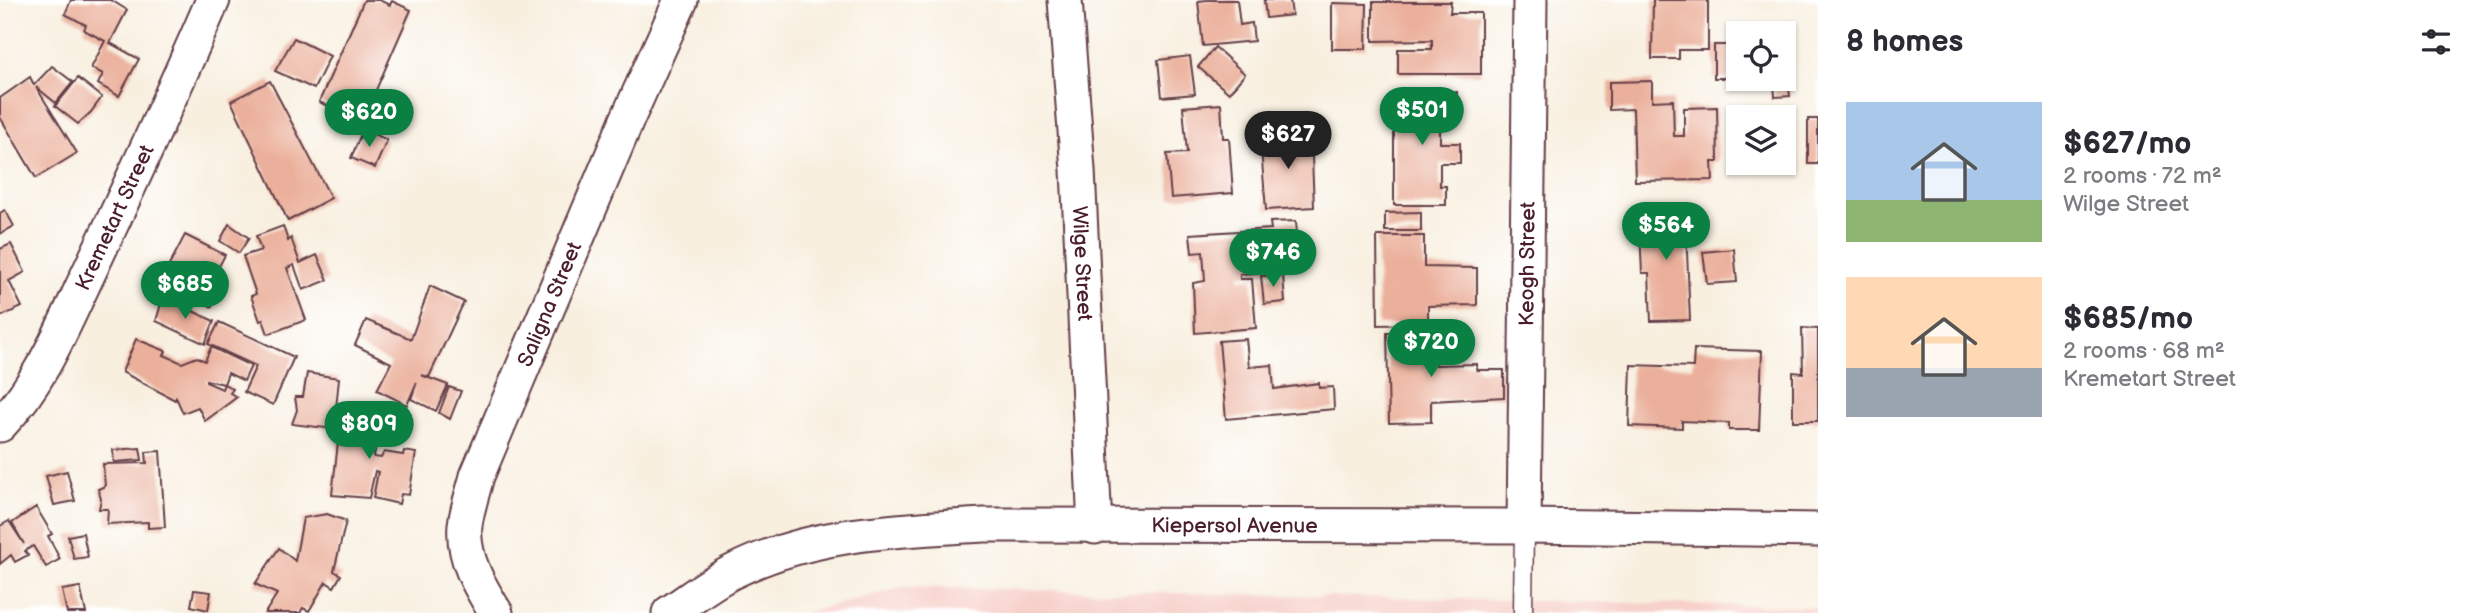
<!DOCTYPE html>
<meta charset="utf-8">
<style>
:root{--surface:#fff;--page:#f2f2f3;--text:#2b2b33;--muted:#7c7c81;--accent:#0b8043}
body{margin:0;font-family:"Balsamiq Sans",sans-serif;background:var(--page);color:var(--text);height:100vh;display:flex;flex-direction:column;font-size:26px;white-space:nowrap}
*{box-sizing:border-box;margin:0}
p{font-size:23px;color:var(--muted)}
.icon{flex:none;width:38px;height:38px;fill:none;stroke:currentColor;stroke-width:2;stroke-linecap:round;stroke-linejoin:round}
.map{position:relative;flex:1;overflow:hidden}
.sheet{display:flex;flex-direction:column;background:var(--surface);width:665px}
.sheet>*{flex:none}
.tools{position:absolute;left:1726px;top:21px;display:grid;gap:14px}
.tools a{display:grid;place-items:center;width:70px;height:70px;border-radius:0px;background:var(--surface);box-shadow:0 2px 5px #0004;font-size:35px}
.price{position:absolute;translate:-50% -60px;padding:0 16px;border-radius:24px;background:var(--accent);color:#fff;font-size:23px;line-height:46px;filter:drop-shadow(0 2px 4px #0008)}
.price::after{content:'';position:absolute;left:50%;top:42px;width:21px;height:16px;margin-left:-10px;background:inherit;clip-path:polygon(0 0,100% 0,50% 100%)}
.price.on{background:#222;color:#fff}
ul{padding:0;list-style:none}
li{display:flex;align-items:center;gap:21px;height:175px;padding:0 28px}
li span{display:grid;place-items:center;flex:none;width:196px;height:140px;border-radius:0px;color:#555}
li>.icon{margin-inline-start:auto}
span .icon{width:84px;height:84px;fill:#fffc;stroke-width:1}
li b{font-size:30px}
h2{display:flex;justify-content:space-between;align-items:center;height:84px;padding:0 28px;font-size:30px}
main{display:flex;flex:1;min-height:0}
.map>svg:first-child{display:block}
.built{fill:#f7d0ca}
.building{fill:#ebb09b}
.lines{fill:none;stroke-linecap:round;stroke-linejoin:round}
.service-casing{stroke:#643e46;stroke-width:21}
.minor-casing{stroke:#643e46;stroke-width:37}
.service{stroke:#fff;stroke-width:18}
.minor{stroke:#fff;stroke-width:33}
.labels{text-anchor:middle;stroke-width:5;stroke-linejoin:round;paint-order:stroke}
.street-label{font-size:21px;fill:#4a1f2b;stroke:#fff}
</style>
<main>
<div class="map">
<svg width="1818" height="613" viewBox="0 0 1818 613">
<rect width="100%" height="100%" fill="#fff"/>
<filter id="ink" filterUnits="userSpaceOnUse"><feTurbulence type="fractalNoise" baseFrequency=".0143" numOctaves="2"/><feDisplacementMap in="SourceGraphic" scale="14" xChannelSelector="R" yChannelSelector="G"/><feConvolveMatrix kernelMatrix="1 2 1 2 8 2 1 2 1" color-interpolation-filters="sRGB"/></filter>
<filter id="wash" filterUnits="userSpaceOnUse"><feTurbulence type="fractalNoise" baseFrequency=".00686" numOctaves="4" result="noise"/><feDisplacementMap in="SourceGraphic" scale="28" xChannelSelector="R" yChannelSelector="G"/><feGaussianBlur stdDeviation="1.57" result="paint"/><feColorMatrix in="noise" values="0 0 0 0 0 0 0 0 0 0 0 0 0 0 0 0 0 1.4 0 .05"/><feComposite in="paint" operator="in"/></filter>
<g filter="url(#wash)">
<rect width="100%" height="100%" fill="#f8efdf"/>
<path class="built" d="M905 587 1818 607V613H803Z"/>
<g id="blocks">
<g class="building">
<path d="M71 0H111L127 10 110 43 139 59 119 96 98 84 103 74 91 68 105 41 84 30 86 25 65 14Z"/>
<path d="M364 0H379L390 5 392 1 411 10 362 122 319 102Z"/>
<path d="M1207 0H1237L1240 25 1252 23 1254 41 1203 46 1198 1Z"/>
<path d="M1264 0H1290L1292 15 1266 18Z"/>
<path d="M1653 0H1708V50H1679V59H1652Z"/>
<path d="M1373 2H1451L1450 13H1481V74H1398V49H1432V40L1373 41Z"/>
<path d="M1332 3 1367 4 1366 49H1332Z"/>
<path d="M294 38 330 56 314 89 275 71Z"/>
<rect x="1714" y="45" width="24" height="33"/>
<path d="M1215 47 1245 74 1229 93 1198 67Z"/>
<path d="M1190 56 1195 94 1162 97 1158 60Z"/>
<path d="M52 66 73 82 56 103 36 87 77 153 36 178 0 117V98L30 77 34 85Z"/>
<path d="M78 78 102 97 91 112 78 124 55 106Z"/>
<path d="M270 81 331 198 288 221 231 101Z"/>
<path d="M1652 81V101L1673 100 1674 136H1684V108L1717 107 1718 162H1712L1713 180 1635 181 1633 109 1609 110V82Z"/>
<path d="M1788 82 1790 96 1775 97 1774 83Z"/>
<path d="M1457 92V118L1440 119V143H1460V163H1440V186H1446V205H1394V93Z"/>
<path d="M1221 104 1223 138H1229L1233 193 1171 198 1167 154 1187 153 1183 107Z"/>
<rect x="1808" y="119" width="10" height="45"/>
<path d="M363 129 387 140 375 168 351 158Z"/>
<path d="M1311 133 1314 207 1266 210 1260 136Z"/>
<path d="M1685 207 1690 320 1651 321 1649 273H1642L1639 209Z"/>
<path d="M5 210 14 226 0 234V213Z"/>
<path d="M1421 212V231H1385V213Z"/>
<path d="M1296 221 1299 265 1281 266 1282 271 1240 274V279H1252L1256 328 1195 333 1193 283 1205 281 1203 252 1192 253 1190 234 1271 229 1270 222Z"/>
<path d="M229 224 249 238 239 253 220 241Z"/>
<path d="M283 226 288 241 291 238 300 263 317 255 328 280 303 290 294 265 287 268 306 320 268 334 263 320 260 321 251 296 256 294 243 256 261 250 256 236Z"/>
<path d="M185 235 225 255 214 276 225 281 212 307 161 281Z"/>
<path d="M1377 236H1424V267L1477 268V305L1428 306V324L1378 325Z"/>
<path d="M11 244 25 272 9 281 22 307 0 317V249Z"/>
<path d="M1734 249 1737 282 1707 284 1703 252Z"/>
<path d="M1283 275 1285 302 1264 304 1261 276Z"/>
<path d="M430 286 464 302 429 377 421 375 448 385 436 411 411 399 417 382 407 405 377 390 391 363 355 345 366 320 411 339Z"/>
<path d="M163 297 214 321 205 344 156 321Z"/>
<path d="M219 322 294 357 273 405 244 392 256 366 208 344Z"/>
<path d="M1802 328 1818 329V421H1793V372L1803 373Z"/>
<path d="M1387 333H1435L1436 365 1477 364V370H1504V397L1431 401V422L1389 423Z"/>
<path d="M136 339 166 351 164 355 182 363 197 357 205 361 211 347 251 366 244 381 228 373 224 384 206 380V382L222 389 224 384 233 389 230 393 237 397 205 421 198 407 183 413 176 397 175 400 122 372Z"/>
<path d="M1246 339 1249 367 1272 365 1274 389 1319 383V388L1333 387 1334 409 1226 419 1219 341Z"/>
<path d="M1694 349 1762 351 1759 430H1729V423L1682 421V428L1629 426 1631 365 1693 367Z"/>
<path d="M307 373 339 378 334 429 292 424 297 410 295 397H303Z"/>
<path d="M449 387 461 391 450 419 439 413Z"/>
<path d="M342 408 380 413 374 457 381 458 384 452 403 455 404 451 416 453 409 495 401 494 399 504 373 498 378 472 375 471 369 498 332 495Z"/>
<path d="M140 448 142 460 114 462 113 450Z"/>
<path d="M160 451 165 527 148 528V522L107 524 108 509H99L101 499 98 489 105 486 103 464 147 463 146 452Z"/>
<path d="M67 471 75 501 54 505 46 476Z"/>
<path d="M36 507 52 534 48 536 60 559 46 567 33 546 25 551 28 555 15 562 11 555 0 564V526L9 521 24 544 12 523Z"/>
<path d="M327 514 346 521 334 571 341 575 334 587 326 582 309 611 303 608 300 613H265L277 594 255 584 279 548 295 561 303 518Z"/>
<path d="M83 533 88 557 74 559 68 536Z"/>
<path d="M80 587 86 613H67L62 590Z"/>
<path d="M194 590 211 592 208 610 191 606Z"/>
</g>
</g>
</g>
<g filter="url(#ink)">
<use href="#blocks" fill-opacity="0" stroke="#643e46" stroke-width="2"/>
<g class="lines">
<defs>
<path id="service" d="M1523 613 1524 526"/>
<g id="minor">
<path id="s1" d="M1065 0 1078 170 1095 527"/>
<path id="s2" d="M0 425C42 382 65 322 91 268 133 179 174 90 213 0"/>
<path id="s3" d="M1524 526 1530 0"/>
<path id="s4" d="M496 613C480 587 462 558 465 525 467 509 473 492 477 476L627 120 681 0"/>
<path id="s5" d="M669 613C690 599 710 583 732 572 810 532 899 530 984 525L1524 526 1818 530"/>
</g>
</defs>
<use href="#service" class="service-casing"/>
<use href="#minor" class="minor-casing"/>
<use href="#service" class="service"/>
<use href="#minor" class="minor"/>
</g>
</g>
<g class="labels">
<g class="street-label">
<text dy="7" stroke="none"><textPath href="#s2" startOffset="238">Kremetart Street</textPath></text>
<text dy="7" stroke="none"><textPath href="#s1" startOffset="264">Wilge Street</textPath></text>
<text dy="7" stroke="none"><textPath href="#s3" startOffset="262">Keogh Street</textPath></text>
<text dy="7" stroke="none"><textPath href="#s4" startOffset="332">Saligna Street</textPath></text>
<text dy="7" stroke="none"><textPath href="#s5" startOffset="584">Kiepersol Avenue</textPath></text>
</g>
</g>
</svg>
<div class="tools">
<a><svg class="icon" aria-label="locate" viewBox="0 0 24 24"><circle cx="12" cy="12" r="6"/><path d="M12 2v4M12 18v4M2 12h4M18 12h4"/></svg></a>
<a><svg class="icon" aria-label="layers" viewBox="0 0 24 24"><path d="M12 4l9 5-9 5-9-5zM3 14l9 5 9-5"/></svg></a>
</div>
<b class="price" style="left:1422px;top:147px">$501</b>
<b class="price" style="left:369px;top:149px">$620</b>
<b class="price on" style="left:1288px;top:171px">$627</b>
<b class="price" style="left:1666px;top:262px">$564</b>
<b class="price" style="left:1273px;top:289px">$746</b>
<b class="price" style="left:185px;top:321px">$685</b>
<b class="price" style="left:1431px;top:379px">$720</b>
<b class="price" style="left:369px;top:461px">$809</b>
</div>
<section class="sheet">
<h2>8 homes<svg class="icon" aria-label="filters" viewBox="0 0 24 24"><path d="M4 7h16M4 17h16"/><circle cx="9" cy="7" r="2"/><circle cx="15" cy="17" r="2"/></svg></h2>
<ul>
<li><span style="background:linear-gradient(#a9c7e8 70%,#8fb573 0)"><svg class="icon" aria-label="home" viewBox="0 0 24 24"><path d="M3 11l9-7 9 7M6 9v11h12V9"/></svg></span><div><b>$627/mo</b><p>2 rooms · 72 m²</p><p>Wilge Street</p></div></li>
<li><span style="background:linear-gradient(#ffd9b3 65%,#9aa5b1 0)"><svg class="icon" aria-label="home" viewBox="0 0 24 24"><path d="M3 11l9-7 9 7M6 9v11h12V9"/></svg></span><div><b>$685/mo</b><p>2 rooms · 68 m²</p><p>Kremetart Street</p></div></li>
</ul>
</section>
</main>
